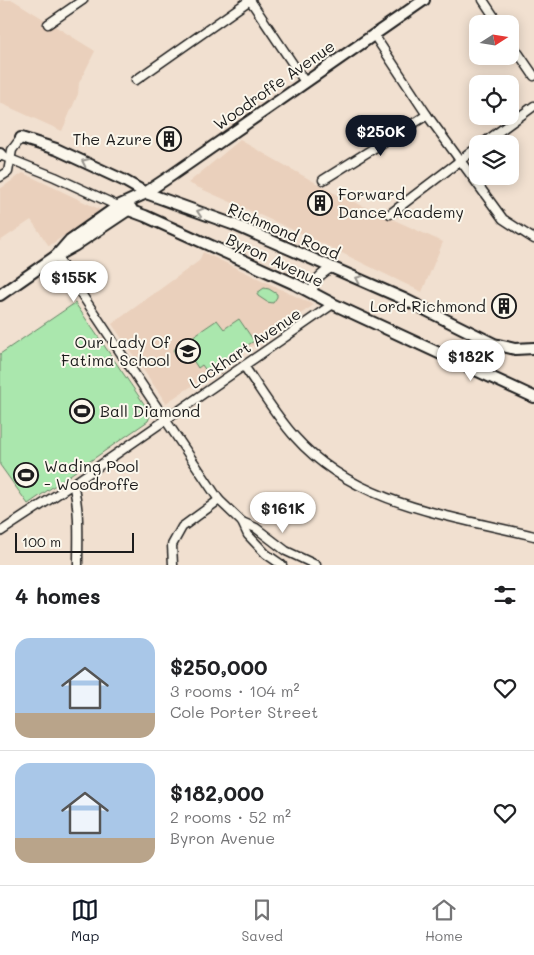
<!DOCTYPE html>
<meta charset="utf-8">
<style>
:root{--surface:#fff;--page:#f6f6f6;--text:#202124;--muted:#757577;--line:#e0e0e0;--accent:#111827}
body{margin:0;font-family:Mali,sans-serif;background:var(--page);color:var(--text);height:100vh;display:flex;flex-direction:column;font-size:19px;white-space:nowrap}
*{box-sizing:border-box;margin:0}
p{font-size:16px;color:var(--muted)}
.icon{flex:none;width:28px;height:28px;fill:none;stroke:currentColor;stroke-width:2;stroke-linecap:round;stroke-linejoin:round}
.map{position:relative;height:565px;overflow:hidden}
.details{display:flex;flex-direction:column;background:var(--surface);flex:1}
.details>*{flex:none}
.needle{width:32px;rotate:78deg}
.tools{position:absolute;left:469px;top:15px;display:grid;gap:10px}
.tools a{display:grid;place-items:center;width:50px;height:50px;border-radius:10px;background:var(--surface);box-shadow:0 2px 12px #0003;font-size:25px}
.scale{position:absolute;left:15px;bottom:12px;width:119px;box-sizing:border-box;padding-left:5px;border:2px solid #1c1c1c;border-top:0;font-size:14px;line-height:18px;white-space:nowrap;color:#1c1c1c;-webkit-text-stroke:4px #fbf7ec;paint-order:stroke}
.price{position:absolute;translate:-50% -42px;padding:0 11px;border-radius:18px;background:#fff;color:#222;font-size:16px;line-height:32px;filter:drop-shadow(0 1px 2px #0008)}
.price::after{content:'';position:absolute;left:50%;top:30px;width:15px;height:11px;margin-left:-8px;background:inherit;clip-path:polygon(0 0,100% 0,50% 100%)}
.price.active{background:var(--accent);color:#fff}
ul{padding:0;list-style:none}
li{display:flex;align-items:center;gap:15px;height:125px;padding:0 15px}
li+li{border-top:1px solid var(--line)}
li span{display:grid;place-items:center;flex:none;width:140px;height:100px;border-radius:15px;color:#555}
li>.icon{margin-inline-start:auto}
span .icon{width:60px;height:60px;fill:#fffc;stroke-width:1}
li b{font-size:21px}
h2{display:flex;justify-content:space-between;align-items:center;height:60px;padding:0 15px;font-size:21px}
.dock{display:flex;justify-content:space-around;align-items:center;height:70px;border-top:1px solid var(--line);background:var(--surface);font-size:14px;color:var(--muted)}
.dock a{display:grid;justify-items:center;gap:2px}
.dock .active{color:var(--accent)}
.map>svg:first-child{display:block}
.built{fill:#ead0bc}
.green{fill:#aae7ad;stroke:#638264}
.water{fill:#7bcbd7;stroke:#55858c}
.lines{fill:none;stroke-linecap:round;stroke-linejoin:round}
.street-casing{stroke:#1c1c1c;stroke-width:11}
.secondary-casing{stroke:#1c1c1c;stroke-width:14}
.street{stroke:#fbf7ec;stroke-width:8}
.secondary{stroke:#fbf7ec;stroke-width:10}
.oneway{stroke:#97948e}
.labels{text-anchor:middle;stroke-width:4;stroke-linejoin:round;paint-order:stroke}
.street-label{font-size:16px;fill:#1c1c1c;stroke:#fbf7ec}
.poi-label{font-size:16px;fill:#1c1c1c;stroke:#fbf7ec;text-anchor:end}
</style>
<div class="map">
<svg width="534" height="565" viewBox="0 0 534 565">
<rect width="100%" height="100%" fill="#f1e0d0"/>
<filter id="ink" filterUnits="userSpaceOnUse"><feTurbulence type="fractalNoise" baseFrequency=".02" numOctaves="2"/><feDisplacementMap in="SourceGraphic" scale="10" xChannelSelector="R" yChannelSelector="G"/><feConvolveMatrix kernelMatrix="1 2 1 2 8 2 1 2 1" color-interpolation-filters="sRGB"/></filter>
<g filter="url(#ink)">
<g class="built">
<path d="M0 0H13L95 51 79 83 78 94 62 131 0 103Z"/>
<path d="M240 140 332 192 443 242 422 292 311 238 188 183Z"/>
<path d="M23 173 99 209 97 213 49 246 31 220 0 241V189Z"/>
<path d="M203 252 314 305 166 403 112 324 199 261Z"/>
</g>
<g class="green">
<path d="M264 288 269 289 277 294V297L273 303 267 302 258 296 257 293Z"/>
<path d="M75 303 151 414 148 421 28 504 0 465V354Z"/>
<path d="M239 319 254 341 207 372 202 365 198 368 189 354 180 360 173 350 217 320 224 329Z"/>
</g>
<path class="water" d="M30 463 39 475 21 487 12 475Z"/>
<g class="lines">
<defs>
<g id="street">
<path d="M483 0 499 24"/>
<path d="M48 24 83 0"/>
<path d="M374 35 427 115 503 219 534 239"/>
<path d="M510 41 534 76"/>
<path d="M136 80 250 0 305 82"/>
<path d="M482 144 534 106"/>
<path d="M0 155 55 177 118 206"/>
<path d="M0 177 8 172 12 150 21 138"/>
<path d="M323 180 427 115"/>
<path d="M390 214 478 147"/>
<path d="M56 256 219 500 242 522 248 535 266 554 282 565"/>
<path d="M313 294C312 281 321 274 331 268"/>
<path d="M244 366C260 389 276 416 295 437 355 505 451 516 534 536"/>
<path d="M73 484C80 510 78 538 78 565"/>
<path d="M242 522 256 528 286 551 316 565"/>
<path d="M0 532 73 484 333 304"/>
<path d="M173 565 172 545 182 527 219 500"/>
</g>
<g id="secondary">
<path d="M21 138 56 149 123 180 146 193 235 225 404 299 494 344 515 349 534 348"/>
<path d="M0 154 1 155"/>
<path d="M118 206 145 216 295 284 333 304 534 397"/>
<path d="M56 256 70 240 118 206 142 195 172 175 424 0"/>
<path d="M0 295 56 256 74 246 131 208"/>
</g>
</defs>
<use href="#street" class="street-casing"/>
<use href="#secondary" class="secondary-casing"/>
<use href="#street" class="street"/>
<use href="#secondary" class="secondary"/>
</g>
<defs><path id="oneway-chevron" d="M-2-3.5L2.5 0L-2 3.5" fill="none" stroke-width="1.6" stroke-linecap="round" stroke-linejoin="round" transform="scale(1.25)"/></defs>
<g class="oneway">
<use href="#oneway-chevron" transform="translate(85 162) rotate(-155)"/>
<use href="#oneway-chevron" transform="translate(200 212) rotate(-162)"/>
<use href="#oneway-chevron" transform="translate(359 279) rotate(-156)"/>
</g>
</g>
<defs>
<symbol id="building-ring" viewBox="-11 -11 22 22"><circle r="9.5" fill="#fbf7ec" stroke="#1c1c1c" stroke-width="1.5"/><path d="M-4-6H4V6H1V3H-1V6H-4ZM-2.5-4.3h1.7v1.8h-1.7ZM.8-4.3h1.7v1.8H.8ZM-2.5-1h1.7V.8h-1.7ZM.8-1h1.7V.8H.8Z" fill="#1c1c1c"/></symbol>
<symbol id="school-ring" viewBox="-11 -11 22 22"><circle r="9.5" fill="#fbf7ec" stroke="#1c1c1c" stroke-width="1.5"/><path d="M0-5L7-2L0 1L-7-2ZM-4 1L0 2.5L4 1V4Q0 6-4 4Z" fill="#1c1c1c"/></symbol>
<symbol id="stadium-ring" viewBox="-11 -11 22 22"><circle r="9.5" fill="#fbf7ec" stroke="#1c1c1c" stroke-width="1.5"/><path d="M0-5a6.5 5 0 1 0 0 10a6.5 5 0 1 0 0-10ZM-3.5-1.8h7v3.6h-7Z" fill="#1c1c1c"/></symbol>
</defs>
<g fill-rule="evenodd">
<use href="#building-ring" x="155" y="125" width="28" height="28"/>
<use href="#building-ring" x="306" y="189" width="28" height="28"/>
<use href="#building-ring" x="490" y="292" width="28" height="28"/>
<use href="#school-ring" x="174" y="337" width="28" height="28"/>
<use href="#stadium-ring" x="68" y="397" width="28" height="28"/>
<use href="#stadium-ring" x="12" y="461" width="28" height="28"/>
</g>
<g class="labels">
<g class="street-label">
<text transform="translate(274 85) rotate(-35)" y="6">Woodroffe Avenue</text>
<text transform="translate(284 231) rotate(23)" y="6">Richmond Road</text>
<text transform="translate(275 260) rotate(25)" y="6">Byron Avenue</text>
<text transform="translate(245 348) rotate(-34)" y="6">Lockhart Avenue</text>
</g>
<g class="poi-label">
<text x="152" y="145">The Azure</text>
<text x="338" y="200" text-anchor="start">Forward<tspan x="338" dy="18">Dance Academy</tspan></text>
<text x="486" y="312">Lord Richmond</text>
<text x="170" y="348">Our Lady Of<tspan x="170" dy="18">Fatima School</tspan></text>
<text x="100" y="417" text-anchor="start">Ball Diamond</text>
<text x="44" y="472" text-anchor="start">Wading Pool<tspan x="44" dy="18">- Woodroffe</tspan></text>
</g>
</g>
</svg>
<div class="tools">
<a><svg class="needle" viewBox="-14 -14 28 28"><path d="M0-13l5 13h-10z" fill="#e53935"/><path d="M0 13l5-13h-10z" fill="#757577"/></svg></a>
<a><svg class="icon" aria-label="locate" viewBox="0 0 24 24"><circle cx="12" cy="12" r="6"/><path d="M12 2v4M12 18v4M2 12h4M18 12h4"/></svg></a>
<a><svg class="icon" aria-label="layers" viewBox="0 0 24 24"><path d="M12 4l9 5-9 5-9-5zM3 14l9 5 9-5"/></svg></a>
</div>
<div class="scale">100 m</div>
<b class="price active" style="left:381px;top:157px">$250K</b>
<b class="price" style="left:74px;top:303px">$155K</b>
<b class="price" style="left:471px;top:382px">$182K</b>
<b class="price" style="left:283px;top:534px">$161K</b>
</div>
<section class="details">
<h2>4 homes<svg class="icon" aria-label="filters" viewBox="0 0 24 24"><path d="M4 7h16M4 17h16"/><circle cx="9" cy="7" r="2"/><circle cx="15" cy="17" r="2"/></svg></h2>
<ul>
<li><span style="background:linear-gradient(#a9c7e8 75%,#b9a48a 0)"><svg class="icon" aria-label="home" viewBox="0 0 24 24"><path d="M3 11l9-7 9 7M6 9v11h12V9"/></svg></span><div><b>$250,000</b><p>3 rooms · 104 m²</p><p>Cole Porter Street</p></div><svg class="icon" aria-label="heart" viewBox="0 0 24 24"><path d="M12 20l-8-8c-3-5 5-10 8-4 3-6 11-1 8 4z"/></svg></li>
<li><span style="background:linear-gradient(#a9c7e8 75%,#b9a48a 0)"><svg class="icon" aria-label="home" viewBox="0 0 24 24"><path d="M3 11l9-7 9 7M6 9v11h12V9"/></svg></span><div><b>$182,000</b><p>2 rooms · 52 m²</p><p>Byron Avenue</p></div><svg class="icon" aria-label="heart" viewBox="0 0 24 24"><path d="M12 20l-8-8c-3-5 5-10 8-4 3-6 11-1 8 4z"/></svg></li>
</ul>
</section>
<nav class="dock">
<a class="active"><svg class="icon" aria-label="map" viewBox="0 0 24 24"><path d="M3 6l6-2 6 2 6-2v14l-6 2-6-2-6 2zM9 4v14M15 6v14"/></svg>Map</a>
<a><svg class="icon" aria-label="saved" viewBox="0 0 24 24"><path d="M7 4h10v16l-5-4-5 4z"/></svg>Saved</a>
<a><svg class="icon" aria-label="home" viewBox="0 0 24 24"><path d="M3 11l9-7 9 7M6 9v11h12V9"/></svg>Home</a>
</nav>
